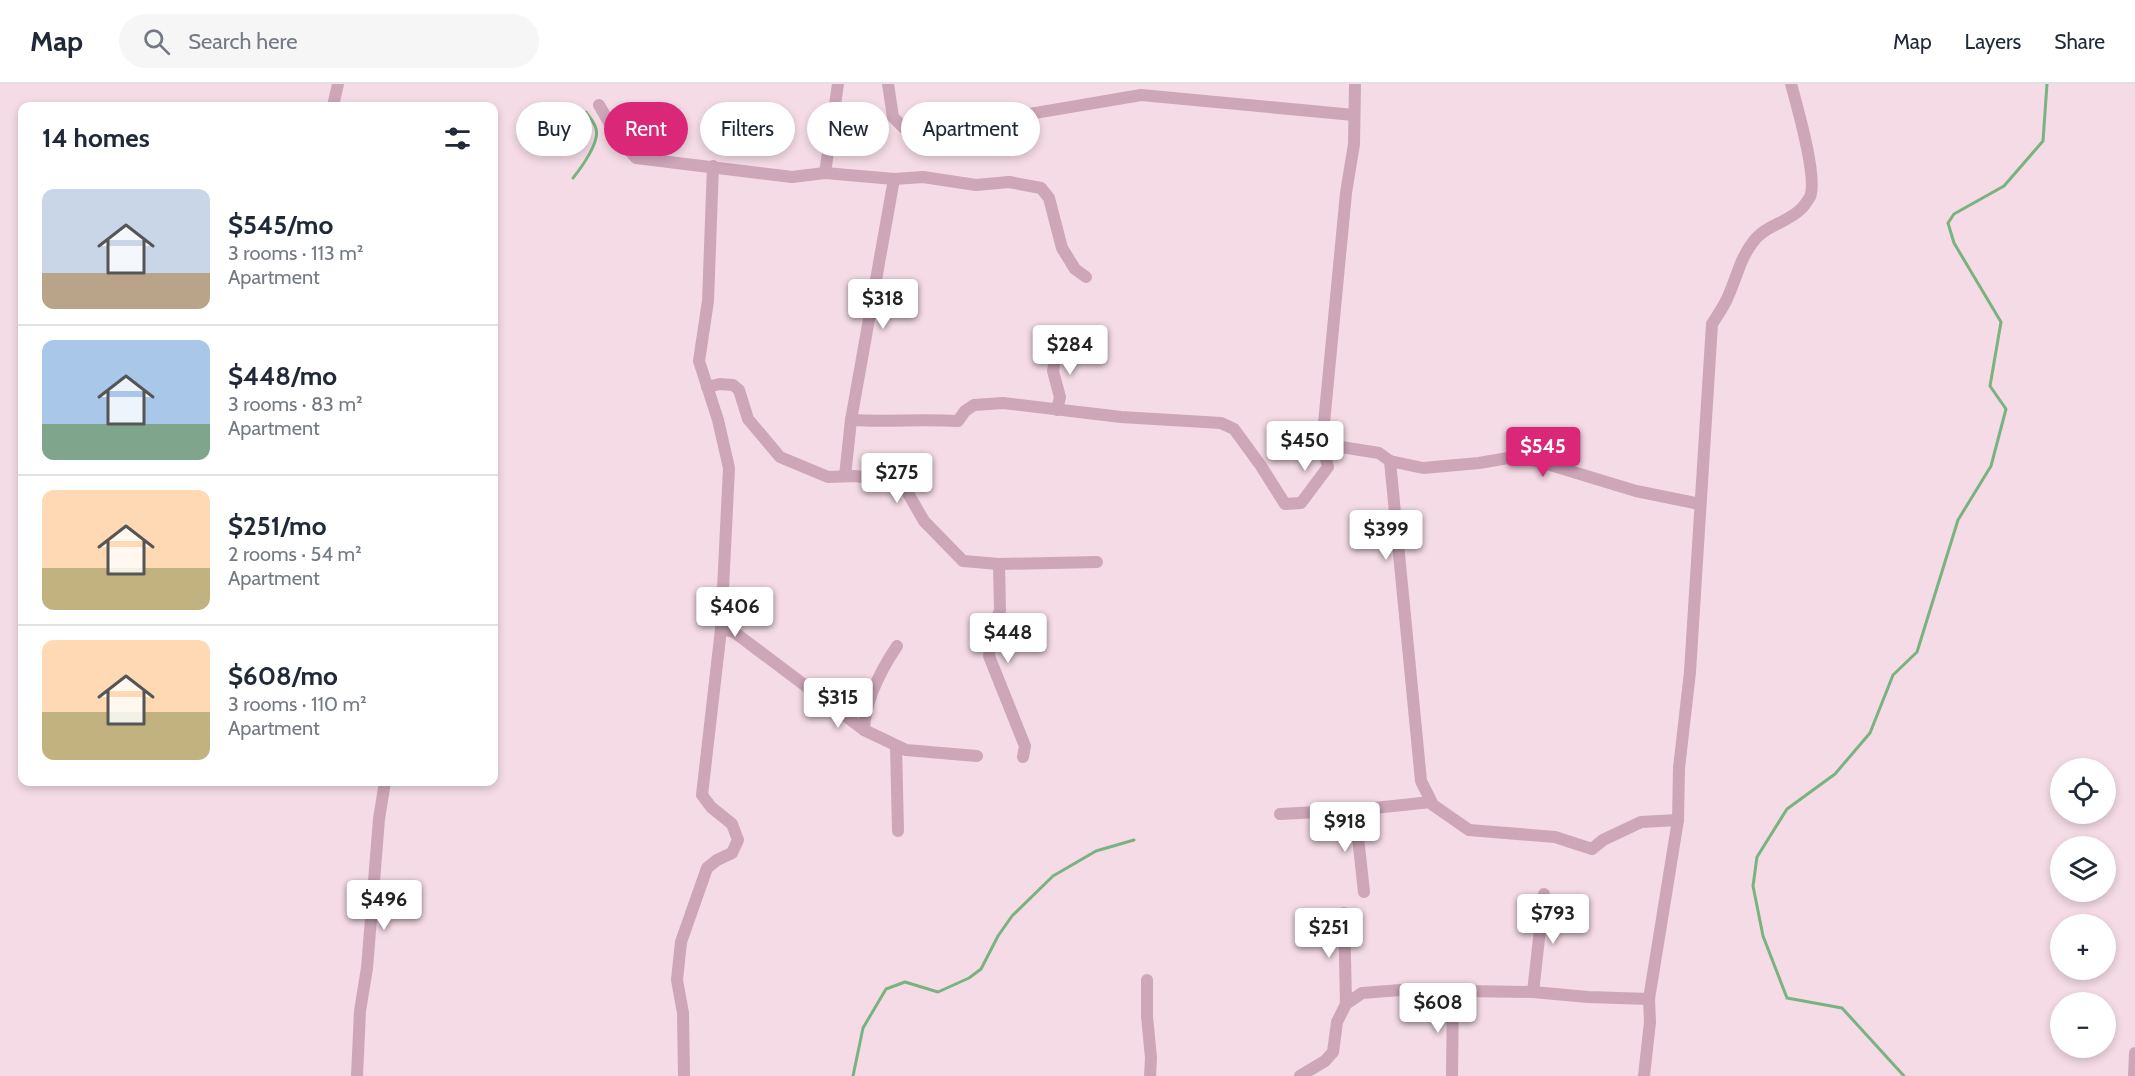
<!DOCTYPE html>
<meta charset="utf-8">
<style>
:root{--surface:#fff;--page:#f6f6f7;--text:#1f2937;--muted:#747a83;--line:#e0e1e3;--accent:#db2777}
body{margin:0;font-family:Cabin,sans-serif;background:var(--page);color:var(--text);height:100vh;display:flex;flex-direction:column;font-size:22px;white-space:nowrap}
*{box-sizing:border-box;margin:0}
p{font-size:20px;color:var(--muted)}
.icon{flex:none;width:33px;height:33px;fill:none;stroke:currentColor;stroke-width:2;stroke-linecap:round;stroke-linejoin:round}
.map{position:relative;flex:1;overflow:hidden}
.side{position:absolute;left:18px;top:18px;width:480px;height:684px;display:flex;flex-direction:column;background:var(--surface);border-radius:12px;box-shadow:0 3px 9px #0003}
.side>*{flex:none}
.banner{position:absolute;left:516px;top:18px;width:570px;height:54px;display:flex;gap:12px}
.tools{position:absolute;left:2050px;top:674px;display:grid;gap:12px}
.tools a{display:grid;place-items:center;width:66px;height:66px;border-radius:50%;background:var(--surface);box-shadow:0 3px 9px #0003;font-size:30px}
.price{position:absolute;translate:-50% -51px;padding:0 14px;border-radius:6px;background:#fff;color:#222;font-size:20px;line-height:39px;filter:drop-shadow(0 2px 3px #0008)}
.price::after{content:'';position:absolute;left:50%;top:36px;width:18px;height:14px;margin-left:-9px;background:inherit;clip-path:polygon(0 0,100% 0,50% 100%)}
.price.active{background:var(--accent);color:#fff}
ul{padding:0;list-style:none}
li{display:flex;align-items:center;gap:18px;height:150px;padding:0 24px}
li+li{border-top:2px solid var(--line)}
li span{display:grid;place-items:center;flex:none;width:168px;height:120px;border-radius:12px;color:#555}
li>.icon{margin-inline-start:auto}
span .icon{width:72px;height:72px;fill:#fffc;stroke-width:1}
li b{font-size:26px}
h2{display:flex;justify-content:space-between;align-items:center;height:72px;padding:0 24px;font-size:26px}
.pill{padding:0 21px;border-radius:27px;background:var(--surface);box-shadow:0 3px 9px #0003;font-size:21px;line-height:54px}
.pill.active{background:var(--accent);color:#fff}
header{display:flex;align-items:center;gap:36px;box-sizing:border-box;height:84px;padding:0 30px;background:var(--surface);border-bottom:2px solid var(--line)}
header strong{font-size:28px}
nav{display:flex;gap:33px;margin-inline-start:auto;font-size:21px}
.search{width:420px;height:54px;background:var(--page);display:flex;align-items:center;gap:15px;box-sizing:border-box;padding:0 21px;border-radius:33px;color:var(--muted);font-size:22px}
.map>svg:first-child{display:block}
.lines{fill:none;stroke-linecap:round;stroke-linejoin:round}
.stream{stroke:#78b380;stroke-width:3}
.minor{stroke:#cda6b8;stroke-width:12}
</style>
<header>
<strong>Map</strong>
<div class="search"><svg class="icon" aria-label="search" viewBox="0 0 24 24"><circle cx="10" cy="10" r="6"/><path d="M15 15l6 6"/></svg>Search here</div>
<nav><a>Map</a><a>Layers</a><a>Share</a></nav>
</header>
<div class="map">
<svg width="2135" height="992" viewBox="0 0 2135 992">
<rect width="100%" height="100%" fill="#f4dbe5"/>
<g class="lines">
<g class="stream">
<path d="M573 94C581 84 600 58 596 45 595 39 589 33 586 28"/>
<path d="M853 992 863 944 886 905 905 898 938 908 969 894 981 885 998 852 1012 832 1053 792 1096 767 1134 756"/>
<path d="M1904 992 1842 924 1787 914 1763 852 1753 802 1757 773 1787 725 1835 690 1870 649 1893 591 1917 568 1958 436 1991 382 2006 325 1990 302 2001 238 1954 159 1948 139 1954 130 2004 102 2043 57 2047 0"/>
</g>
<g class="minor">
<path d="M888 0 893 33 904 44 941 45 1141 11 1354 31"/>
<path d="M1355 0 1354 60 1346 109 1322 360 1379 369 1390 377 1421 697 1433 721 1469 746 1555 753 1592 765 1603 756 1641 738 1678 736"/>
<path d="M599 21 618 54 636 74 792 93 825 89 894 95 923 93 976 101 1009 98 1041 104 1049 114 1062 164 1075 185 1086 193"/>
<path d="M333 22 338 0"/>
<path d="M825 89 838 0"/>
<path d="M707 303 720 300 733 301 739 306 748 335 780 373 828 393 855 392 899 398 905 404 924 437 963 477 999 480 1097 478"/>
<path d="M1057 326 1060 313 1053 287 1059 252"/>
<path d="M851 336C887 338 922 335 958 337L965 327 974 321 1003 319 1121 333 1221 339 1234 345 1261 382 1285 420 1301 419 1328 383 1322 360"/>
<path d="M1390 377 1423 384 1479 379 1514 373 1537 377 1636 407 1700 420"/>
<path d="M845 392 851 336 894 95"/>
<path d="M999 480 1000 526 991 552 989 572 1025 662 1023 673"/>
<path d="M721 545 734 548 864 646 906 666 977 672"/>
<path d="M864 646C865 617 881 586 897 562"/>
<path d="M896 662 898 747"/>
<path d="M1355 726 1364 808"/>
<path d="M1280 730 1355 726 1431 718"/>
<path d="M1344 829 1346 920"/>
<path d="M1147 896V932L1151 974 1150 992"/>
<path d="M1533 908 1544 810"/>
<path d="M357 992 360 927 367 884 379 735 385 698"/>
<path d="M684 992 683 929 677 896 681 858 707 784 717 776 732 769 738 756 732 740 711 723 702 711 721 545 729 384 718 336 699 277 708 217 713 82"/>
<path d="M1300 992 1325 977 1333 968 1337 938 1346 920 1362 909 1401 906 1533 908 1588 913 1649 915"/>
<path d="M1452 992 1453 908"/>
<path d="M1644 992 1650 938 1649 915 1678 736 1679 684 1690 588 1712 240C1717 232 1722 225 1726 217 1736 197 1739 176 1753 158 1765 141 1788 139 1802 124 1804 122 1808 116 1810 113 1818 94 1797 22 1791 0"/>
<path d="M2134 992 2135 969"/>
</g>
</g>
</svg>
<div class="tools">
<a><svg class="icon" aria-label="locate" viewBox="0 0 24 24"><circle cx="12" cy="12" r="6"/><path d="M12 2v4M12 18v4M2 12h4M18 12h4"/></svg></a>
<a><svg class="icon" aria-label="layers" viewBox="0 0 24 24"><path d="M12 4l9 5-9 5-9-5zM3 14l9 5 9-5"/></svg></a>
<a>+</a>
<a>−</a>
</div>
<b class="price" style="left:883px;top:246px">$318</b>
<b class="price" style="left:1070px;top:292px">$284</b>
<b class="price" style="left:1305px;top:388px">$450</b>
<b class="price active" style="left:1543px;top:394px">$545</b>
<b class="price" style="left:897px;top:420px">$275</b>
<b class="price" style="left:1386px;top:477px">$399</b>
<b class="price" style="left:735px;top:554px">$406</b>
<b class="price" style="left:1008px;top:580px">$448</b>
<b class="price" style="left:838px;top:645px">$315</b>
<b class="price" style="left:1345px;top:769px">$918</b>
<b class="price" style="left:384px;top:847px">$496</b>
<b class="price" style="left:1553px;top:861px">$793</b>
<b class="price" style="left:1329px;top:875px">$251</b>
<b class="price" style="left:1438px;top:950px">$608</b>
<div class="banner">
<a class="pill">Buy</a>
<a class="pill active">Rent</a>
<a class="pill">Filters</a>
<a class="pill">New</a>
<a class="pill">Apartment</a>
</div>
<section class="side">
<h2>14 homes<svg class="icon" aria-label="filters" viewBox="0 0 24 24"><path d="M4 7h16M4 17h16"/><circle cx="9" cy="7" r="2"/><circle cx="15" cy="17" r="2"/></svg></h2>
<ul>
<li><span style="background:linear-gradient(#c9d6e8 70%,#b9a48a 0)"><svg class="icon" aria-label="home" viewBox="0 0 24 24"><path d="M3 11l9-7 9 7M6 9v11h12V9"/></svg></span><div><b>$545/mo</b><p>3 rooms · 113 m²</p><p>Apartment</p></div></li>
<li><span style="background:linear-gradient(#a9c7e8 70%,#7fa58c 0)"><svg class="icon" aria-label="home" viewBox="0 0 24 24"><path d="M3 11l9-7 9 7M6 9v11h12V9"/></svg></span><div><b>$448/mo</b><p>3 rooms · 83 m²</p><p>Apartment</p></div></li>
<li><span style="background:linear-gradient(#ffd9b3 65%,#c2b280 0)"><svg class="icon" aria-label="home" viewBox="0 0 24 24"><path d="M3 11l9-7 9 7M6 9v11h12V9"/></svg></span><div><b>$251/mo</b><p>2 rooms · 54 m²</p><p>Apartment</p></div></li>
<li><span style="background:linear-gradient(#ffd9b3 60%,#c2b280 0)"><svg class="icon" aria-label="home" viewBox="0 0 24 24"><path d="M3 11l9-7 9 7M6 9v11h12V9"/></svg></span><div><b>$608/mo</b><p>3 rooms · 110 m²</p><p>Apartment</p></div></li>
</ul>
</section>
</div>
